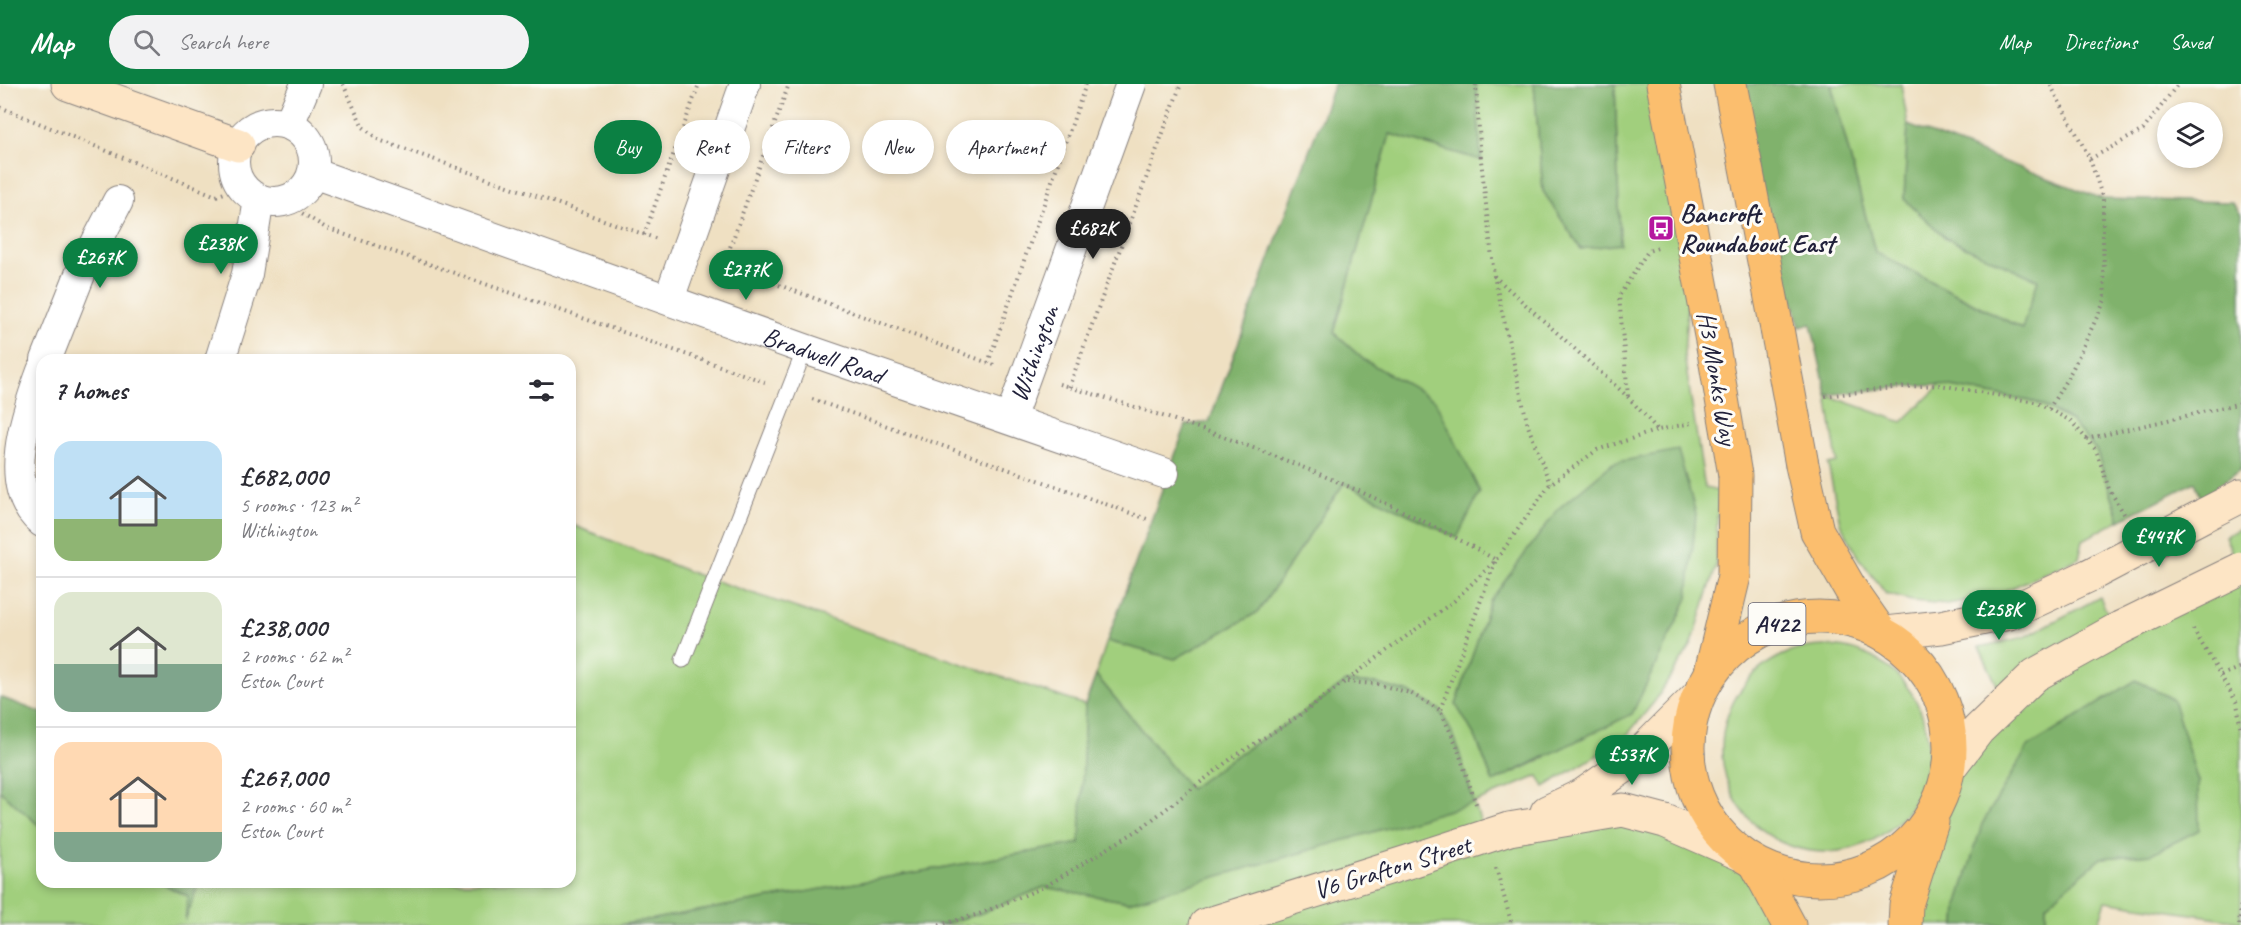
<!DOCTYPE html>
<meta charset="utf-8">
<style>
:root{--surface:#fff;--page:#f2f2f3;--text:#2b2b33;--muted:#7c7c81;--line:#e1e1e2;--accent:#0b8043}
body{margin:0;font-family:Caveat,sans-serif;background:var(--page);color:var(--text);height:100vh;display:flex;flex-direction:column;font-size:22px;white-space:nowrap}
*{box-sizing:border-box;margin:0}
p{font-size:20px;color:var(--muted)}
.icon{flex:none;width:33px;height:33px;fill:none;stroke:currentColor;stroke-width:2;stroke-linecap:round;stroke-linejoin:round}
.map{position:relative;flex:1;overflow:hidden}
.side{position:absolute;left:36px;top:270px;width:540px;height:534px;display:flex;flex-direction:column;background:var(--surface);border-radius:18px;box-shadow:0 3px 9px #0003}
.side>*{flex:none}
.guide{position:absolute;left:594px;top:36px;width:570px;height:54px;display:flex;gap:12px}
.fabs{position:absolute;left:2157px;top:18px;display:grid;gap:12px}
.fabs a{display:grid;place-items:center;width:66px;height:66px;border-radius:50%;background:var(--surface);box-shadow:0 3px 9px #0003;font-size:30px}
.price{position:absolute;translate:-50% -51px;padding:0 14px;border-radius:21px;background:var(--accent);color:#fff;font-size:20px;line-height:39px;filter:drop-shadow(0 2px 3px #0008)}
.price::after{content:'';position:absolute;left:50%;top:36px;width:18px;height:14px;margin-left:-9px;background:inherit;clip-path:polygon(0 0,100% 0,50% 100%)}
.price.on{background:#222;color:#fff}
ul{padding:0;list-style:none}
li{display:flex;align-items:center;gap:18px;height:150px;padding:0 18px}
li+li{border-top:2px solid var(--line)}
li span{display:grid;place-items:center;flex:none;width:168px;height:120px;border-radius:18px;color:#555}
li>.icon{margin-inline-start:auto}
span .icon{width:72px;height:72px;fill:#fffc;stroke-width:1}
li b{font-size:26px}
h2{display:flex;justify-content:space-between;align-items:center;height:72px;padding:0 18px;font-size:26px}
.tag{padding:0 21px;border-radius:27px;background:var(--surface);box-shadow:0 3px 9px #0003;font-size:21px;line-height:54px}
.tag.on{background:var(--accent);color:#fff}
header{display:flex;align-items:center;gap:36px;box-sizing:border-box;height:84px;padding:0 30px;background:var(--accent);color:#fff}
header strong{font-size:28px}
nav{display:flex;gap:33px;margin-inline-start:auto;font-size:21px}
.search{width:420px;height:54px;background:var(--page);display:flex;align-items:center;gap:15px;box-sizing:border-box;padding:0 21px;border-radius:33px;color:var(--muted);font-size:22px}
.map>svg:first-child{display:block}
.green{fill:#a1cf7d;stroke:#62785c;stroke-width:1.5;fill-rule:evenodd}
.forest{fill:#80b26c;stroke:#516a54;stroke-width:1.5}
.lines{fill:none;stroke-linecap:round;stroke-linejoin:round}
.lane-casing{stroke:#88817e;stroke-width:17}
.street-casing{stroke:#88817e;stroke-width:32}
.secondary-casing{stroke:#88817e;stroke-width:35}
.primary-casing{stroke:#88817e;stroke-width:35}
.path{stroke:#88817e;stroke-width:4;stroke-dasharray:1.5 4.5;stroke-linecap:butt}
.lane{stroke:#fff;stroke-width:15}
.street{stroke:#fff;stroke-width:30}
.secondary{stroke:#fde5c5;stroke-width:33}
.primary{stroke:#fbbe6e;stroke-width:33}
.secondary-bridge-casing{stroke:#88817e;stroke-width:35;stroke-linecap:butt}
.primary-bridge-casing{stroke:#88817e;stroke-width:35;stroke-linecap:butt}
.secondary-bridge{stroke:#fde5c5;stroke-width:33}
.primary-bridge{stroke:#fbbe6e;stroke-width:33}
.labels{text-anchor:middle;stroke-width:6;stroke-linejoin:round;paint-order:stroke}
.shield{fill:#fdfcf7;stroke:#646373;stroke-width:1.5}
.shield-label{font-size:24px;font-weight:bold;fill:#22223b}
.poi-label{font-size:26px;font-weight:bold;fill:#22223b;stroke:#fdfcf7;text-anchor:start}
.street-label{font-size:26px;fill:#22223b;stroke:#fdfcf7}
</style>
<header>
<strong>Map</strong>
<div class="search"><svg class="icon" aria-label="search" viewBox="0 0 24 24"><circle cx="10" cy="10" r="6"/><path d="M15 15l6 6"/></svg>Search here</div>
<nav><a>Map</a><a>Directions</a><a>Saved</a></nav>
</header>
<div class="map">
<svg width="2241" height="841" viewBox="0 0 2241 841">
<rect width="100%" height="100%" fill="#fdfcf7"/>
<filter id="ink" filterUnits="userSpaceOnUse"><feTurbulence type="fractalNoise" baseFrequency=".0167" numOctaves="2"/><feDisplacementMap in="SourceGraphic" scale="12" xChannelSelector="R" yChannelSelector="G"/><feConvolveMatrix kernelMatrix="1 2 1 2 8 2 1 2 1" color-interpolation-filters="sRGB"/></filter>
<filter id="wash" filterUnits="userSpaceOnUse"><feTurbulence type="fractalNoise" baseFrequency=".008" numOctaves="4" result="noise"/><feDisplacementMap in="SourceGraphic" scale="24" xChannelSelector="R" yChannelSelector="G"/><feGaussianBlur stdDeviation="1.35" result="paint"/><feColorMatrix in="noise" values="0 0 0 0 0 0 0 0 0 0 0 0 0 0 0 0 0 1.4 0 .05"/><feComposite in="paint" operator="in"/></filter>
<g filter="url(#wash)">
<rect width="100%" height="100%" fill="#efe0c2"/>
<g class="green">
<path d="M1476 0H1534L1543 107 1581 165 1620 159 1615 0H1663L1692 152 1684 271 1705 404 1718 407 1716 483 1692 560 1655 617 1623 656 1544 703 1538 692 1474 719 1486 753 1623 726 1741 770 1789 841H939L979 830 1044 803 1129 818 1440 626 1410 609 1377 600 1346 598 1300 631 1232 674 1190 705 1096 591 1107 557 1175 575 1258 528 1344 399 1457 454 1435 317 1364 276 1334 249 1390 50 1481 76ZM1457 621 1545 674 1493 698 1476 654Z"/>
<path d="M1831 0H1901L1908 41 1904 115 1946 154 2039 196 2023 245 1875 168Z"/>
<path d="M1940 301 2035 318 2071 337 2096 366 2120 436 2083 456 2079 474 1993 512 1947 520 1912 517 1886 510 1860 475 1840 439 1828 380 1837 378 1827 311 1902 338Z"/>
<path d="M570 440 695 490 1085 621 1081 759 620 841H0V707L42 744V798H158L188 812 186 833 199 798H570Z"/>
<path d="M2241 444V470L2234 474 2225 452Z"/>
<path d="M2241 486V841L2238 837 2106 817 2098 841H2046V821L2101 774 2151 770 2198 698 1957 822 1956 841H1905L1949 684 2035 591Z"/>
<path d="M2100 513 2109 533 2034 574 1998 603 1979 563 2025 553Z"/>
<circle cx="1825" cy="665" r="103"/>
</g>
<g class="forest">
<path d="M1334 0H1476L1481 76 1390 50 1334 249 1364 276 1435 316 1480 408 1457 454 1344 399 1258 528 1175 575 1107 557 1186 341 1209 338Z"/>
<path d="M1534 0H1615L1620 160 1581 165 1543 107Z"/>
<path d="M1730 0H1831L1875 168 2022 245 2038 196 1946 154 1904 115 1908 41 2103 115 2232 118 2241 130V385L2201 414 2195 398 2120 436 2096 366 2071 337 2035 318 1940 301 1901 303 1827 311 1811 240 1800 243Z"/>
<path d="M1678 366 1696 430 1688 514 1632 630 1493 698 1476 654 1456 621 1490 517 1559 424 1613 379Z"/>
<path d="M1096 591 1190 705 1232 674 1300 631 1346 598 1377 600 1410 609 1440 626 1455 654 1474 719 1129 818 1044 803 979 830 939 841H620L1080 759 1085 621Z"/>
<path d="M2136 596 2173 615 2198 698 2199 746 2151 770 2101 774 2046 821V841H1956L1957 822 1982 740 2028 663Z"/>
<path d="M0 613 42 629V744L0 707Z"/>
<path d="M158 798H199L185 837 188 812Z"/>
</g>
</g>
<g filter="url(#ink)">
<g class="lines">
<defs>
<path id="lane" d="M683 576 805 265"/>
<g id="street">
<circle cx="274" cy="78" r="40"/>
<path d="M289 40 306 0"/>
<path id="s1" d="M313 89 805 265 1164 389"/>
<path d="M669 215 745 0"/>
<path d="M46 276 81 188 118 117"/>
<path d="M220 276 247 190 259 115"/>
<path d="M42 287C26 330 0 404 42 438"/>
<path id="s2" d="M1010 335 1131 0"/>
</g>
<g id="secondary">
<path d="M68 0 238 61"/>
<path d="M2204 431 2241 412"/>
<path d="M1886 549 1941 543 2009 529 2090 491"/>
<path d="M1949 684 1978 646 2035 591 2120 544"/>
<path d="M1547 728 1583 711 1636 674 1697 613"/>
<path d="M1509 745 1623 726 1665 737 1741 770"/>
<path d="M1206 841 1414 776"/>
</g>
<g id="primary">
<path d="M1663 0 1713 262"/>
<path d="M1730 0 1777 245"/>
<path d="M1802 381 1817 447 1851 506 1879 546"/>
<circle cx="1819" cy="664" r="131"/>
<path d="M1711 588 1734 492 1735 391"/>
<path d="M1756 780 1789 841"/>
<path d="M1905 841 1906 821 1932 738"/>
</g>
</defs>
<use href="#lane" class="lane-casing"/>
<use href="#street" class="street-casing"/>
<use href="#secondary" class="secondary-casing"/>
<use href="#primary" class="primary-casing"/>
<g class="path">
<path d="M343 0 363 43 379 56 657 155"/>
<path d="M1476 0 1481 76 1494 192 1528 342 1550 400"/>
<path d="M0 23 216 112 227 108"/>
<path d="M2090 75 2143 46 2178 0"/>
<path d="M292 123 326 144 765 298"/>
<path d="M644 151 699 0"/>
<path d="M717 178 994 281"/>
<path d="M724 180 789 0"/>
<path d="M1494 192 1628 313 1658 346"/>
<path d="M988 279 1086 0"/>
<path d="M1059 300C1210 344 1359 398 1496 476L1440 626"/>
<path d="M1069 303 1181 0"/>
<path d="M1628 312 1619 212 1648 167 1661 163"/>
<path d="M1825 312 1901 303 1940 301 2035 318 2071 337 2096 366 2109 405 2126 433"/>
<path d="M812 315 1150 436"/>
<path d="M2049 325 2072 286 2105 216 2103 157V115L2090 75 2050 0"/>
<path d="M2086 355 2241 319"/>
<path d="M2193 545 2237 619 2241 646"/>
<path d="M2221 591 2241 583"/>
<path d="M1347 598 1377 600 1410 609 1440 626 1456 660 1476 720"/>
<path d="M1496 784 1512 841"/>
<path d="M939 841 979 830 1044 803 1140 745 1232 674 1300 631 1454 517 1496 476 1550 400 1597 366 1658 346 1691 339"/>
<path d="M2239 841 2241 819"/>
</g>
<use href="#lane" class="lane"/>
<use href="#street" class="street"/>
<use href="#secondary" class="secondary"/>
<use href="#primary" class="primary"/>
<defs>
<g id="secondary-bridge">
<path d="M2090 491 2204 431"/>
<path d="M2120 544 2241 485"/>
<path d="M1414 776 1509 745"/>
</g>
<g id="primary-bridge">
<path d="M1777 245 1802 381"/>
<path d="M1713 262 1735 391"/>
</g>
</defs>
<use href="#secondary-bridge" class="secondary-bridge-casing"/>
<use href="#primary-bridge" class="primary-bridge-casing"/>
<use href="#secondary-bridge" class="secondary-bridge"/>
<use href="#primary-bridge" class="primary-bridge"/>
</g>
</g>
<defs>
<symbol id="bus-square" viewBox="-11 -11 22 22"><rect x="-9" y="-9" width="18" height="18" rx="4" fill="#b5179e" stroke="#fdfcf7"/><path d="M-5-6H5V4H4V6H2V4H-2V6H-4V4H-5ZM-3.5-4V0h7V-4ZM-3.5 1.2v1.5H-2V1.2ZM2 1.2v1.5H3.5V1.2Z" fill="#fff"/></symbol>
</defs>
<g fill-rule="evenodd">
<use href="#bus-square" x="1646" y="129" width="30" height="30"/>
</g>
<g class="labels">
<rect class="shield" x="1748.5" y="519" width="57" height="42" rx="4.5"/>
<g class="shield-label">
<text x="1777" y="548">A422</text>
</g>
<g class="poi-label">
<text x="1680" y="138">Bancroft<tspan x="1680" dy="30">Roundabout East</tspan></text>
</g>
<g class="street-label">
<text dy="9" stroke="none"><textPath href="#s2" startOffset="70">Withington</textPath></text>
<text dy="9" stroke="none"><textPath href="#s1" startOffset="542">Bradwell Road</textPath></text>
<text transform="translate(1718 294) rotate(80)" y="9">H3 Monks Way</text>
<text transform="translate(1392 783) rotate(-17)" y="9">V6 Grafton Street</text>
</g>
</g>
</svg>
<div class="fabs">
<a><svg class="icon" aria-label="layers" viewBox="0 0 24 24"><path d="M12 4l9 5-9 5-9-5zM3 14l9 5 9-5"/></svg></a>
</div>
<b class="price on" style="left:1093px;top:176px">£682K</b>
<b class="price" style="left:221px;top:191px">£238K</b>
<b class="price" style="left:100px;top:205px">£267K</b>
<b class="price" style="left:746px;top:217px">£277K</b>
<b class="price" style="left:2159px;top:484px">£447K</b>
<b class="price" style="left:1999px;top:557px">£258K</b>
<b class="price" style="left:1632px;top:702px">£537K</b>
<div class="guide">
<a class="tag on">Buy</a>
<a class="tag">Rent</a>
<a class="tag">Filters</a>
<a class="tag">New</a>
<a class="tag">Apartment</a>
</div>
<section class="side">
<h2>7 homes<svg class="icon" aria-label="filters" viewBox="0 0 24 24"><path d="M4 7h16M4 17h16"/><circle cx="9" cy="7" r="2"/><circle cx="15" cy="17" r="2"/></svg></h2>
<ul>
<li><span style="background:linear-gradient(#bfe0f5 65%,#8fb573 0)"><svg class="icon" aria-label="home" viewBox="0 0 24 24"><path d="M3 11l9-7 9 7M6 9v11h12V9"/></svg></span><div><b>£682,000</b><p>5 rooms · 123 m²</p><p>Withington</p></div></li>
<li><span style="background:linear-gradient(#dfe7d0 60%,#7fa58c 0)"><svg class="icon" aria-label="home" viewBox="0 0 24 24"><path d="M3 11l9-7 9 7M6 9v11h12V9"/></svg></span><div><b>£238,000</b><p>2 rooms · 62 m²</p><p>Eston Court</p></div></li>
<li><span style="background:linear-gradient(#ffd9b3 75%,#7fa58c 0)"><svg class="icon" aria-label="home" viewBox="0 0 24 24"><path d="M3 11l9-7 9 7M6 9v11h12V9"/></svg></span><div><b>£267,000</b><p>2 rooms · 60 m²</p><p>Eston Court</p></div></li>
</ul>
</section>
</div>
